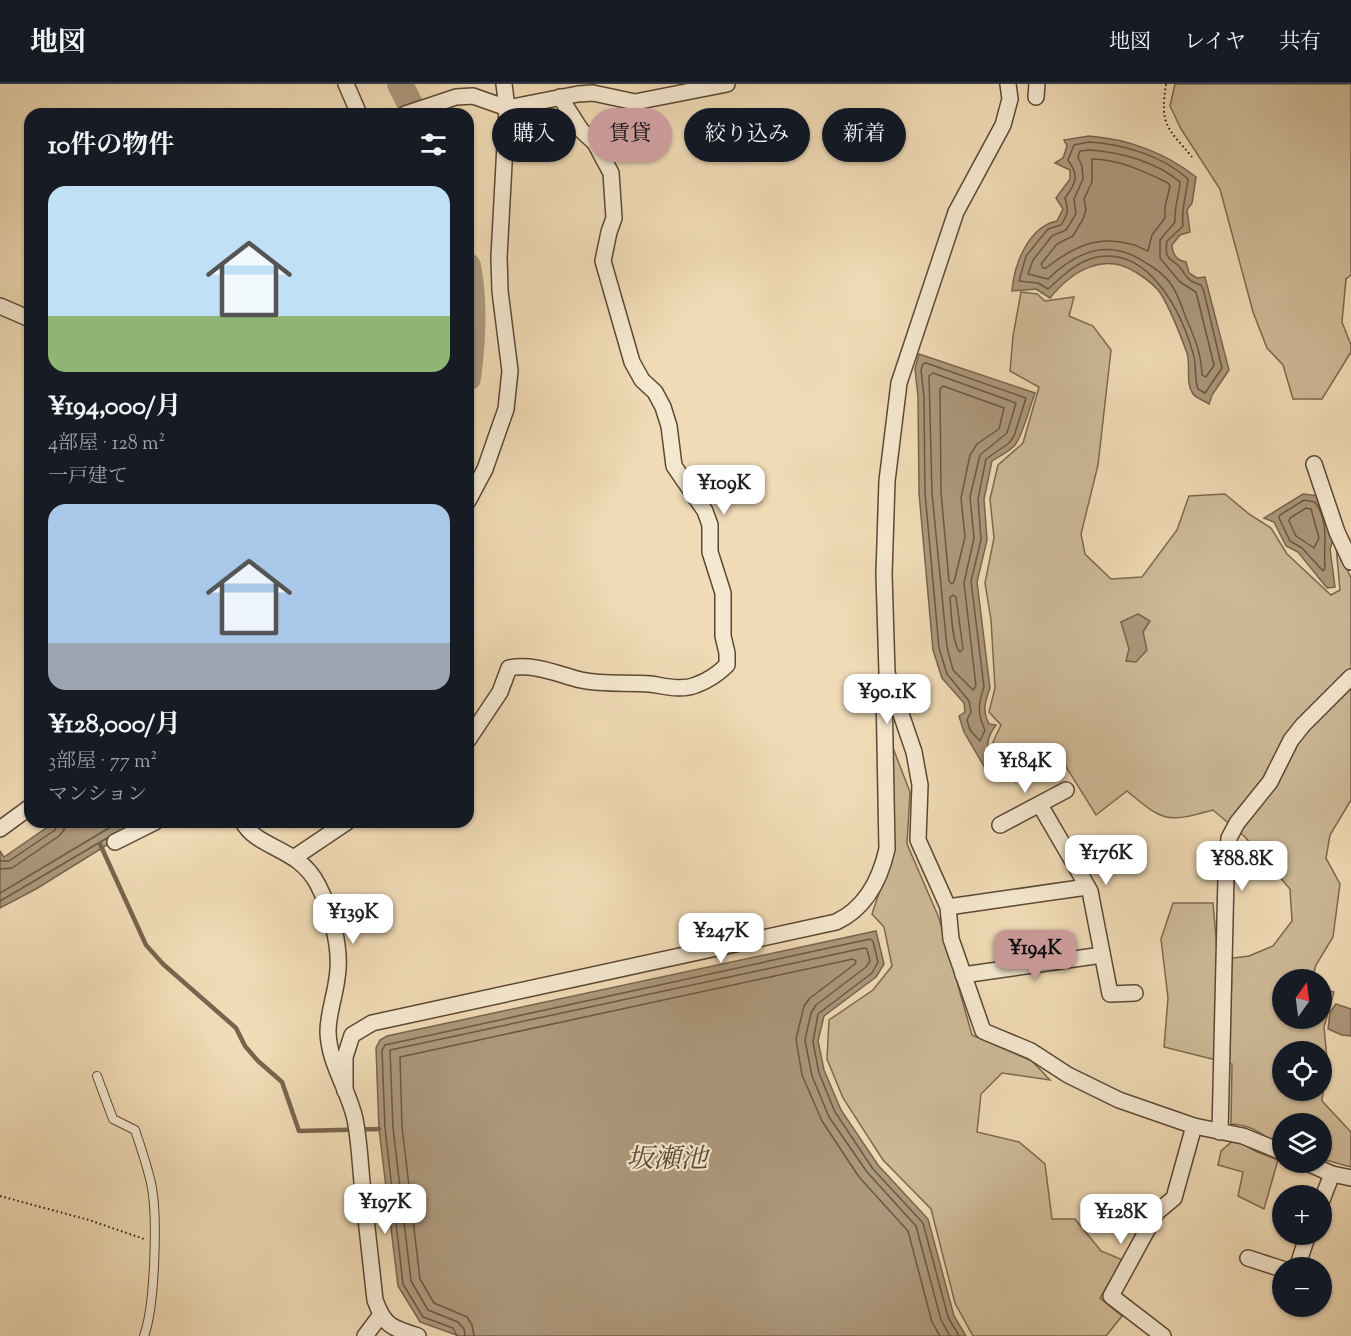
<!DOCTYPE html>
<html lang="ja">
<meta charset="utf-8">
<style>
:root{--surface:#171b24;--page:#20242c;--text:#f1f3f6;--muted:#9ea1a6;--line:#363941;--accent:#c59692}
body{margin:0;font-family:"Sorts Mill Goudy","Noto Serif JP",serif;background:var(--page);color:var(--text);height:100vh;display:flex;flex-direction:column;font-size:22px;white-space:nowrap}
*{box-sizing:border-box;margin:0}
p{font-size:20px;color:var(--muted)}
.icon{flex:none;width:33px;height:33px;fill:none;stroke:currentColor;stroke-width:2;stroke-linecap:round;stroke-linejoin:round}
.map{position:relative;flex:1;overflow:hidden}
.sheet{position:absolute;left:24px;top:24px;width:450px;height:720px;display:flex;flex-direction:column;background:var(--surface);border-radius:18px;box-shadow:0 2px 4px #0004}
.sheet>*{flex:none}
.banner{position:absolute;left:492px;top:24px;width:570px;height:54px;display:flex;gap:12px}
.needle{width:39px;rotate:14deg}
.buttons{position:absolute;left:1272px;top:885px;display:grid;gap:12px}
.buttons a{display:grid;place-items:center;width:60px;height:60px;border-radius:50%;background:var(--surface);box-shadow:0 2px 4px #0004;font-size:30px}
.price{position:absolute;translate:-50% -51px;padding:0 14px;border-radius:12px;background:#fff;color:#222;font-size:20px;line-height:39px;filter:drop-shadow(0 2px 3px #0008)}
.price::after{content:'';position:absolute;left:50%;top:36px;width:18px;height:14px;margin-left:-9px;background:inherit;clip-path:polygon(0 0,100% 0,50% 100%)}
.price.on{background:var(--accent);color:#111}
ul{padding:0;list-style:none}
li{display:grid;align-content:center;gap:12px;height:318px;padding:0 24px}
li span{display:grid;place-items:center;height:186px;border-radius:18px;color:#555}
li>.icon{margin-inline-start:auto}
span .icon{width:108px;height:108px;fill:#fffc;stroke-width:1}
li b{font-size:26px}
h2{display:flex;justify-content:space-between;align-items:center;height:72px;padding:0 24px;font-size:26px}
.tag{padding:0 21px;border-radius:27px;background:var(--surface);box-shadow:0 2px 4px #0004;font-size:21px;line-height:54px}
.tag.on{background:var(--accent);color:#111}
header{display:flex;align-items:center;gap:36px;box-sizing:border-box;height:84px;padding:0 30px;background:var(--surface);border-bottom:2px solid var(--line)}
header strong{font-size:28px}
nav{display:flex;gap:33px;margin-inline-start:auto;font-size:21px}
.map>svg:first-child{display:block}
.green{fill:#ceba98;stroke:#7c6850;stroke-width:1.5;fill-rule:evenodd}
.water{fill:#ac987b;stroke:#78644d;stroke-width:1.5}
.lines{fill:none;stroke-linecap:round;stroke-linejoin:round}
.shore{stroke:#6a5842;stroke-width:1.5}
.stream{stroke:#78644d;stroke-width:4.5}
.river{stroke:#ac987b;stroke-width:26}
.service-casing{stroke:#5b4834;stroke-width:10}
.minor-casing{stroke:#5b4834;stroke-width:18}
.path{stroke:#291708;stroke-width:2;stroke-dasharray:1.5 3;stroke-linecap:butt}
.service{stroke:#f5e8d0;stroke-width:8}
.minor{stroke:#f5e8d0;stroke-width:15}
.labels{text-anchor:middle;stroke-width:4.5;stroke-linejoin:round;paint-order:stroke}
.water-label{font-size:27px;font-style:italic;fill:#5d4b36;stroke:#f5e8d0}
</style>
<header>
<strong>地図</strong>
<nav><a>地図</a><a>レイヤ</a><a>共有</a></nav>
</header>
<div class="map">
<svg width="1351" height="1252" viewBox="0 0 1351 1252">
<rect width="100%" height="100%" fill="#f0dbb6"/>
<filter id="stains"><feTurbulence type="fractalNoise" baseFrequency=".00333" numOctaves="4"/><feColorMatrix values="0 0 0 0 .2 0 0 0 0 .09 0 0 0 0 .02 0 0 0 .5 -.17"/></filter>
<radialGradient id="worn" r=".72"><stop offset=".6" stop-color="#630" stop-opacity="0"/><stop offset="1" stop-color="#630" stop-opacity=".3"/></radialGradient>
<g class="green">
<path d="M1175 0H1351V191L1346 195 1342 238 1351 261V268L1322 315H1293L1283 281 1267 264 1253 228 1220 105 1181 45 1170 22Z"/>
<path d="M1021 208 1037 210 1045 217 1074 213 1069 232 1093 242 1111 266 1098 381 1081 450 1085 470 1111 495 1142 493 1177 446 1189 412 1225 410 1249 430 1271 444 1287 470 1331 511 1340 506 1336 462 1351 494V716L1330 751 1326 774 1340 800 1333 853 1316 881 1312 895 1282 896V934H1322V905L1334 908 1324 943 1327 975 1322 1017 1351 1048V1083L1322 1075V1040H1282V1061C1260 1052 1256 1041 1231 1040L1232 980 1164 963 1168 914 1161 855 1173 819H1213L1218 876 1249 872 1273 862 1292 837 1290 805 1245 753 1213 726C1166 739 1164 738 1127 707L1096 731 1052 660 1015 698 993 658 1001 641 989 628 995 604 991 536 985 499 994 454 990 415 998 381 1023 359 1039 303 1010 287 1013 252ZM1282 968H1322V1006H1282Z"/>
<path d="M893 664 910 708 907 760 939 834 972 951 1032 977 1050 996 1002 989 981 1010 977 1048 1019 1058 1045 1080 1052 1135H1075L1101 1167 1123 1176 1100 1214 1122 1232 1106 1252H973L955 1219 931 1125 883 1076 843 1014 827 975 829 936 873 906 892 882 884 843 872 830 892 770Z"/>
<path d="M1235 1055 1255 1067 1278 1076 1264 1125 1238 1112 1243 1088 1218 1081 1221 1067Z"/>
</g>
<g class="water">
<path d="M1089 52C1128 55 1166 69 1196 93L1192 119 1187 126 1190 148 1180 151 1172 161C1173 171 1176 176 1186 178L1189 189 1197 194 1205 193 1229 286 1212 311 1209 320C1205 317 1196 314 1193 310 1185 299 1191 282 1187 269 1180 250 1172 228 1161 210 1156 202 1145 194 1137 189 1104 167 1072 187 1050 214L1036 205 1012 207C1014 181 1028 143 1057 137L1063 125 1056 114 1070 95V86L1055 79 1063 74 1067 62 1064 56Z"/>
<path d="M919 270 1035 309C1030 322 1022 353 1015 361 1009 368 999 372 992 377L984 415 987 456 977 498 990 604C985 618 982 627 989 640L996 641C987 653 983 667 997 678L991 683 985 684 964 648 959 632 965 628 964 619 942 594 933 566 919 409 918 313 915 285Z"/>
<path d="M1303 410 1318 412 1333 456 1330 465 1335 503 1327 504 1298 468 1286 462 1274 438 1264 434Z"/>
<path d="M1138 530 1150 537 1143 548 1147 566 1136 578 1126 577 1129 565 1121 538Z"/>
<path d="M55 738H144L36 805 0 824V767L4 773Z"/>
<path d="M876 847 884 880 876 893 824 932 818 957 824 986 841 1026 878 1081 928 1135 954 1232 966 1252H459L420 1238 398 1202 379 1045 376 964 380 956 387 952Z"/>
<path d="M1336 920 1351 925V952L1342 951 1328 945 1330 928Z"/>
</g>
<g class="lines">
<g class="shore">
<path d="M1089 58C1123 60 1163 72 1188 95 1186 113 1181 124 1183 142L1167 157C1163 180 1175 174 1182 186 1187 194 1190 198 1201 201L1204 208 1222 284 1205 309 1198 305C1194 293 1197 281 1193 269 1181 227 1148 160 1093 174 1075 179 1062 193 1048 205L1038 199 1019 197 1026 172 1048 145 1061 141C1068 130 1069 126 1065 114 1077 98 1079 91 1068 76L1074 61Z"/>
<path d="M1090 66C1120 68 1157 78 1180 98 1179 112 1174 123 1175 138L1160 156V174L1180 198 1196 208 1214 281 1206 293 1202 291C1201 268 1195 255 1186 234 1182 223 1178 210 1171 200 1165 192 1155 184 1146 179 1110 154 1078 166 1048 195L1028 190 1033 176 1052 152 1066 146 1076 130 1074 115 1083 95 1082 82 1078 73 1080 67Z"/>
<path d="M1092 75C1118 75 1146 88 1168 99L1170 102 1165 123V134L1152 151 1148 167C1142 165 1137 161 1130 160 1097 151 1073 163 1046 184H1043L1041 180 1057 160 1073 152 1083 135 1086 126 1084 115 1092 98Z"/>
<path d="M926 279 1026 314 1014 352 1009 359 986 375 978 415 981 456 971 497 984 603C978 620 977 629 985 646L980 657 970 646 967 636 971 628 969 617 947 590 939 564 925 409 924 313 921 286 923 280Z"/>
<path d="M933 289 1016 319 1007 349 980 371 970 413 974 454 964 499 976 602 973 606 953 586 947 563 932 409 929 292Z"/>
<path d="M943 302 1004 324 999 345 977 360 970 371 961 414 965 453 954 498 952 500 949 497 941 408 940 305Z"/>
<path d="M1304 416 1315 418C1330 439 1323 461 1325 484L1323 487 1302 464 1290 457 1279 434 1280 431Z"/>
<path d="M1306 424 1311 425 1319 454 1314 464 1296 452 1289 437 1290 434Z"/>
<path d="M953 511 956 513 963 565 960 568C952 561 951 525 950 513Z"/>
<path d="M0 777H9L55 746 58 738"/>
<path d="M0 785 12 784 59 752 64 746 65 738"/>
<path d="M0 809 119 738"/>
<path d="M0 817 107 754"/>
<path d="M457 1252 453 1244 423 1233 403 1200 385 1044 382 966 385 961 870 855 873 857 878 878 872 889 818 930 813 958 819 989 835 1028 873 1085 923 1139 948 1233 959 1252"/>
<path d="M465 1252 464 1245 458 1238 428 1226 411 1197 393 1044 390 966 864 864 867 865 870 877 866 883 816 921 811 929 805 956 812 992 829 1033 867 1088 916 1142 941 1236 950 1252"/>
<path d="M474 1252 472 1241 467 1233 434 1219 420 1195 402 1043 400 973 853 875 856 877 855 880 810 914 804 922 796 955 802 991 822 1037 859 1093 908 1147 932 1238 940 1252"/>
</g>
<path class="stream" d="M100 760 146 861 163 880 236 944 245 962 258 977 282 998 299 1047 379 1045"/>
<g class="river">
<path d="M400 0 415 30"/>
<path d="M468 182C475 218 473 257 468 294"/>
</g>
<defs>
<path id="service" d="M97 992 113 1035 135 1046C141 1064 147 1081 151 1099 158 1131 155 1222 144 1252"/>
<g id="minor">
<path d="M346 0 359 30"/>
<path d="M1008 0 1010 15 1003 41 956 128 899 299 887 397 884 490 887 589 914 668 920 701 918 756 948 823 951 855 983 947 1031 967 1068 991 1119 1016 1194 1042 1243 1052 1282 1068"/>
<path d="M1036 13 1037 0"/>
<path d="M405 30 456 13 473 12 507 24 578 10 593 9 635 18 727 0"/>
<path d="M0 222 30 235"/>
<path d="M1314 380 1337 448 1351 478"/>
<path d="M468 417 485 385 506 325 510 287 500 207 499 173 507 24 504 0"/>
<path d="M468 656 500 608 509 584C534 579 557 590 581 596 604 601 627 598 650 600 665 602 681 607 696 601 707 597 718 590 727 581V569L723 552V509L710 468V441L705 427 674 382 669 342 663 323 655 308 642 296 632 278 603 177 609 148 614 134 611 89 595 59 581 46 560 13"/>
<path d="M1040 721 1090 807 1110 910 1135 909"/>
<path d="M243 738C257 765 299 763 318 801 331 826 342 865 337 894 335 912 328 929 328 948 329 980 348 1004 355 1035 359 1055 360 1077 362 1098 366 1137 371 1177 375 1216 384 1242 392 1244 418 1252"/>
<path d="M1000 741 1066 706"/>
<path d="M0 745 30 723"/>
<path d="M115 758 155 738"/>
<path d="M295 773 347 738"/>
<path d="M948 823 1087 803"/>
<path d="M963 891 1102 871"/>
<path d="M345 1007V973L352 951 372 939 836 838C866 824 880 796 887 765L884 606 886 595"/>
<path d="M1220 1048 1226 793 1229 754 1237 739 1270 698 1291 656 1303 641 1351 593"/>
<path d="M1305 1078 1332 1090 1351 1094"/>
<path d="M1322 1116 1332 1090"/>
<path d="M1248 1174 1282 1185"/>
<path d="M1297 1184 1308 1150"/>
<path d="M365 1252 380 1232"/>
<path d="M1163 1252 1111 1212 1157 1128 1174 1114 1194 1042"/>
</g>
</defs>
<use href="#service" class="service-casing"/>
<use href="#minor" class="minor-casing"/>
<g class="path">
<path d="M1166 0C1160 41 1166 42 1192 73"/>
<path d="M0 1112 89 1136 144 1155"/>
</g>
<use href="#service" class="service"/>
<use href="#minor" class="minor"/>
</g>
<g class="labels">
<g class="water-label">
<text x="667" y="1083">坂瀬池</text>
</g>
</g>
<rect width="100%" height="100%" filter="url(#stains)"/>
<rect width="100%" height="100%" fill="url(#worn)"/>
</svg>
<div class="buttons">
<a><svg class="needle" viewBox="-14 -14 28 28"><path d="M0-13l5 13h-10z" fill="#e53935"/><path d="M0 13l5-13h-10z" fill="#9ea1a6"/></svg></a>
<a><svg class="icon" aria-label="locate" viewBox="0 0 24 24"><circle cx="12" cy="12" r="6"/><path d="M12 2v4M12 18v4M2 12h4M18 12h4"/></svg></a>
<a><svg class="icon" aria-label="layers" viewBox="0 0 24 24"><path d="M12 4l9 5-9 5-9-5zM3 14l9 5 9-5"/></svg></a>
<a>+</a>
<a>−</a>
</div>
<b class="price" style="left:724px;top:432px">¥109K</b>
<b class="price" style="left:887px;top:641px">¥90.1K</b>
<b class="price" style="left:1025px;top:710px">¥184K</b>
<b class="price" style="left:1106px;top:802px">¥176K</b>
<b class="price" style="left:1242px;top:808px">¥88.8K</b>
<b class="price" style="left:353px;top:861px">¥139K</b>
<b class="price" style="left:721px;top:880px">¥247K</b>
<b class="price on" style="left:1035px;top:897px">¥194K</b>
<b class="price" style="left:385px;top:1151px">¥197K</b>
<b class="price" style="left:1121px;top:1161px">¥128K</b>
<div class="banner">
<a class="tag">購入</a>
<a class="tag on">賃貸</a>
<a class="tag">絞り込み</a>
<a class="tag">新着</a>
</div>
<section class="sheet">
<h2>10件の物件<svg class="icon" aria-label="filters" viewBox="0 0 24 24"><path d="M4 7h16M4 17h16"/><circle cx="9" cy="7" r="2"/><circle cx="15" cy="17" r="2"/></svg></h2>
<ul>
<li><span style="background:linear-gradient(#bfe0f5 70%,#8fb573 0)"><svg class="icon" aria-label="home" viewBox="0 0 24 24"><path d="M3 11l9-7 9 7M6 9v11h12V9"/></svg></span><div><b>¥194,000/月</b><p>4部屋 · 128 m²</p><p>一戸建て</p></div></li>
<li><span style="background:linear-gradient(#a9c7e8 75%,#9aa5b1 0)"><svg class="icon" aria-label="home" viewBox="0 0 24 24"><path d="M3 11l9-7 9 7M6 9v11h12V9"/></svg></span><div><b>¥128,000/月</b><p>3部屋 · 77 m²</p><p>マンション</p></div></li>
</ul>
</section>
</div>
